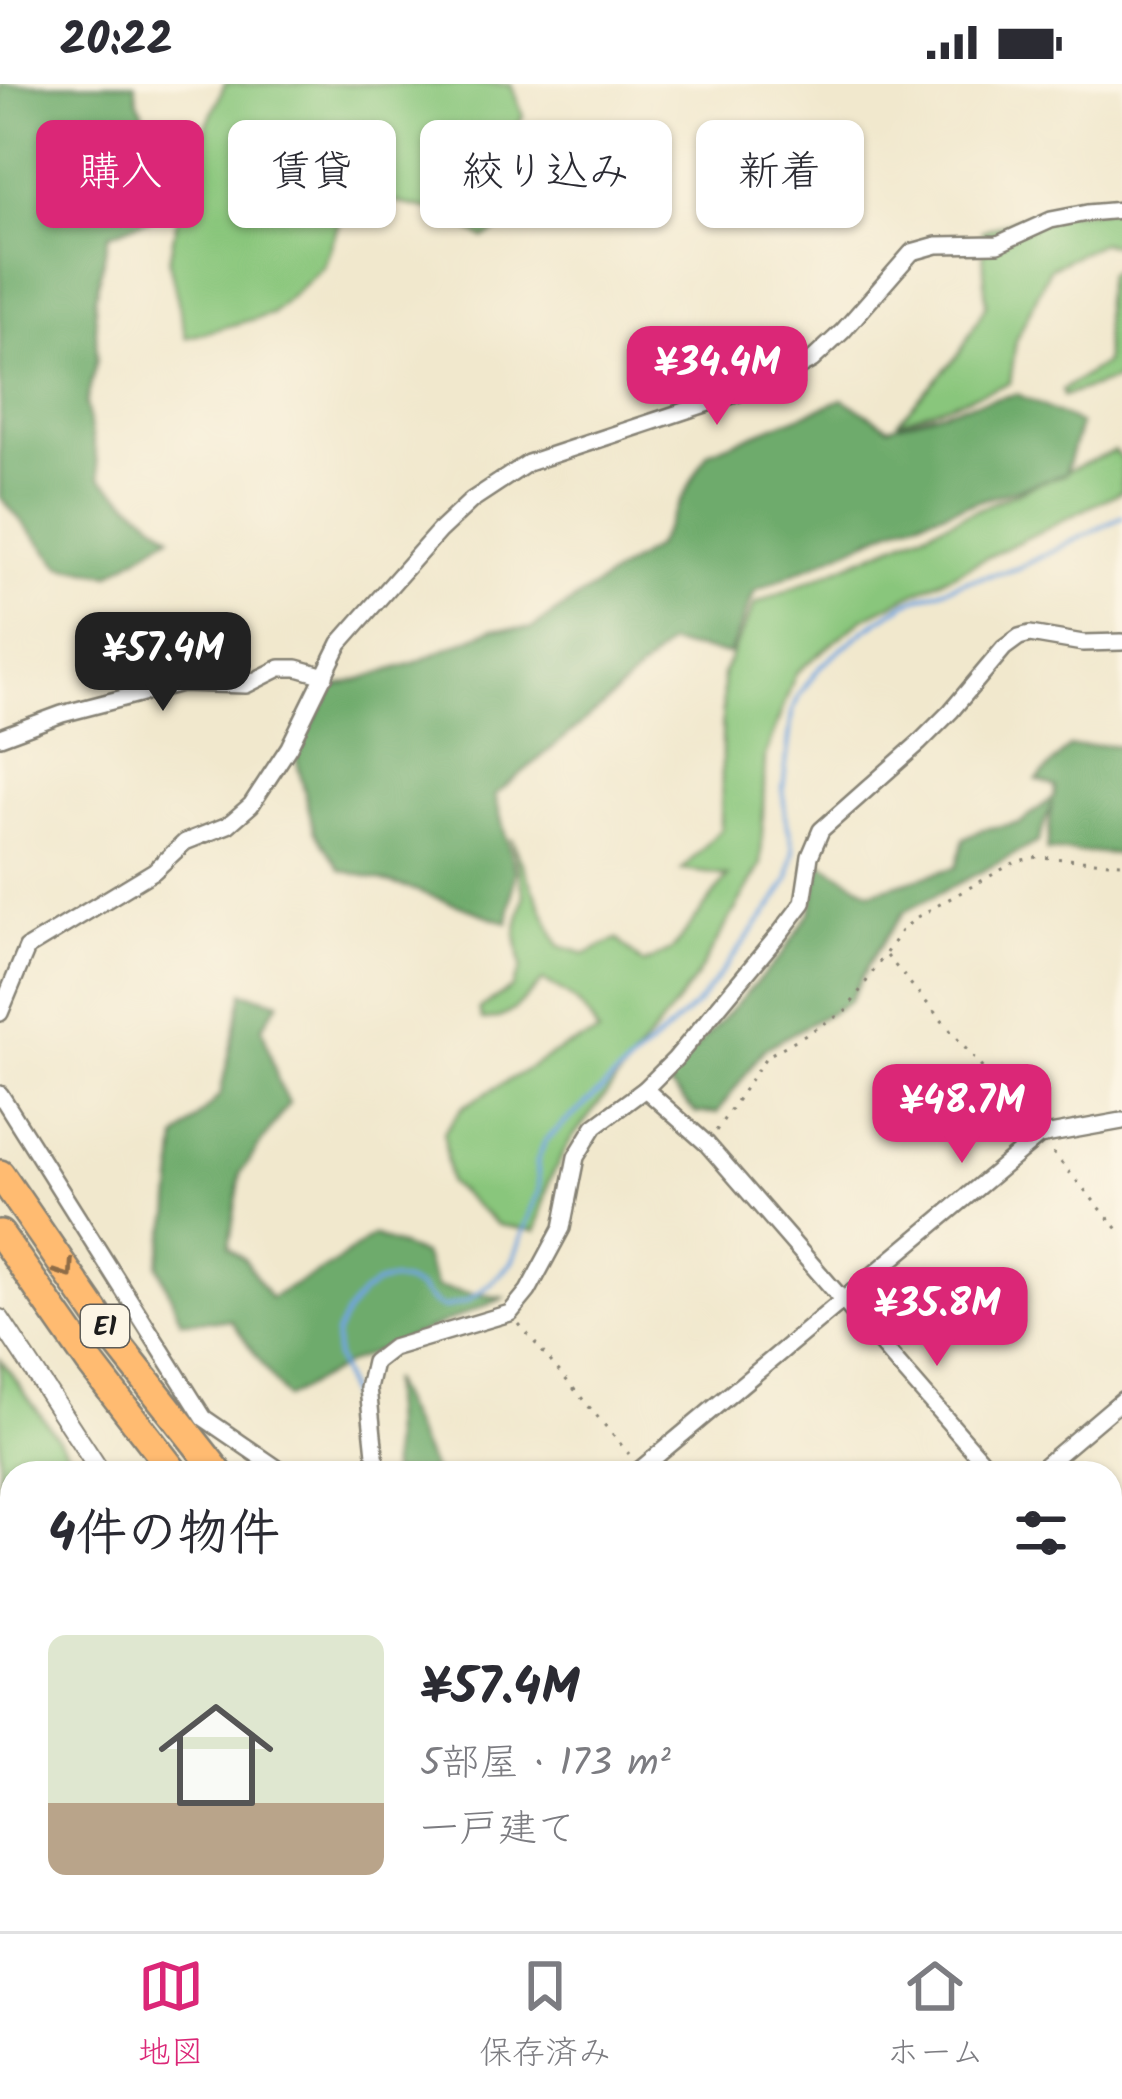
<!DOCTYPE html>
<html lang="ja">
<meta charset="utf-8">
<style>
:root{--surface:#fff;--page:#f7f7f7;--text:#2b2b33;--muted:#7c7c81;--line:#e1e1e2;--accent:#db2777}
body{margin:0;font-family:Kalam,"Klee One",sans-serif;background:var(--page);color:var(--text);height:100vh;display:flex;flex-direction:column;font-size:45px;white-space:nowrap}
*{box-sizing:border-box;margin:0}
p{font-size:39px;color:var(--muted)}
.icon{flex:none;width:66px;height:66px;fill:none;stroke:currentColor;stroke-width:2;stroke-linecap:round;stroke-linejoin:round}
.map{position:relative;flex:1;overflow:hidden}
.details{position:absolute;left:0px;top:1377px;width:1122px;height:471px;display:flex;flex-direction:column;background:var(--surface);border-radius:36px 36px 0 0;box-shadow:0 3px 9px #0004}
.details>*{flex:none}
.hud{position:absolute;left:36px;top:36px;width:1050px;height:108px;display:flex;gap:24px}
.price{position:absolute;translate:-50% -102px;padding:0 27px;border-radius:24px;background:var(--accent);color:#fff;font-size:39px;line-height:78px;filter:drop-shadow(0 3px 6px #0008)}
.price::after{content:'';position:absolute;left:50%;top:72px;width:36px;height:27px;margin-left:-18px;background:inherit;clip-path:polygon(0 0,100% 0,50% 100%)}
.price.selected{background:#222;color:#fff}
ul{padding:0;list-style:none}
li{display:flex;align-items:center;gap:36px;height:300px;padding:0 48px}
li+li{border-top:3px solid var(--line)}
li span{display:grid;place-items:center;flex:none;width:336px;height:240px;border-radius:18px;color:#555}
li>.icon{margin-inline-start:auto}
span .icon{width:144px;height:144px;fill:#fffc;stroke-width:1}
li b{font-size:51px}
h2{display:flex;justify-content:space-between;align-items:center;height:144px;padding:0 48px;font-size:51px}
.tag{padding:0 42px;border-radius:18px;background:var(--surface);box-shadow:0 3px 9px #0004;font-size:42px;line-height:108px}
.tag.selected{background:var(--accent);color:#fff}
.status{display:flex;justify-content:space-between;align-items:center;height:84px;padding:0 60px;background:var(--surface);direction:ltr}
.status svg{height:33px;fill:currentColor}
.tabs{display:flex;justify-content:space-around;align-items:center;height:168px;border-top:3px solid var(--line);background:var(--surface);font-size:33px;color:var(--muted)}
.tabs a{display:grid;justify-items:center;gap:6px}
.tabs .selected{color:var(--accent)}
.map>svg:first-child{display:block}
.green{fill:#89c67c;stroke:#52714c;stroke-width:3}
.forest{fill:#6eab6c;stroke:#456444;stroke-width:3}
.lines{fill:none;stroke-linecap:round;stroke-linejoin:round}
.stream{stroke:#71a6de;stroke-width:4.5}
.service-casing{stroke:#868274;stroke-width:12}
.minor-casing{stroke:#868274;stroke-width:20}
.tertiary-casing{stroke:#868274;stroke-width:22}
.motorway-casing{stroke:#868274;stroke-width:32}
.path{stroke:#868274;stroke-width:3;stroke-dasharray:3 9;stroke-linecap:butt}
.service{stroke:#fff;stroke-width:8}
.minor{stroke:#fff;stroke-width:15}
.tertiary{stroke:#fff;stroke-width:18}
.motorway{stroke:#ffbb71;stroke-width:27}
.oneway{stroke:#8e6c46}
.labels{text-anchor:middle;stroke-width:9;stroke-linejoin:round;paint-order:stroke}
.shield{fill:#fcf5e5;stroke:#5f5d58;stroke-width:3}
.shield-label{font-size:27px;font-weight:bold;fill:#1c1c1c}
</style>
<div class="status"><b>20:22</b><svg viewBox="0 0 49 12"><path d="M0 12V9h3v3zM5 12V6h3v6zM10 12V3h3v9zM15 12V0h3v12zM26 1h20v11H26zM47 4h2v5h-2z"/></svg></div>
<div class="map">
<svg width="1122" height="1847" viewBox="0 0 1122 1847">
<rect width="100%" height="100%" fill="#fcf5e5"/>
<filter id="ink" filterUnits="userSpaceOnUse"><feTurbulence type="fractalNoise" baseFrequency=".00833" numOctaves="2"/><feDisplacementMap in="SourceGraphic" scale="24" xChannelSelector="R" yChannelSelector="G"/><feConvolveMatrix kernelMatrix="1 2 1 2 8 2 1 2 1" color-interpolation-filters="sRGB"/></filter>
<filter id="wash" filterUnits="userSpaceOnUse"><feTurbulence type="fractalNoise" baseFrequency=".004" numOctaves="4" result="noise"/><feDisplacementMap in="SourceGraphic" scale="48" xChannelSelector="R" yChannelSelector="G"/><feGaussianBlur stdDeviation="2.7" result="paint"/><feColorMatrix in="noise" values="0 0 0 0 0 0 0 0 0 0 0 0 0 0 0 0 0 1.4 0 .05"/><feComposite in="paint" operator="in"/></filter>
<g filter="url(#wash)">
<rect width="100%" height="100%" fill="#f1e8cd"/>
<g class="green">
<path d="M225 0H511L523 32 500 67 537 124 484 154 437 127 378 115H347L324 182 272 230 186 254 169 177 186 89Z"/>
<path d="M1122 124V162L1101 159 1050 184 1016 256 1010 299 897 338 959 270 986 221 982 147 1025 132Z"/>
<path d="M1122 180V294L1063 312 1062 306 1105 279 1104 218 1107 191Z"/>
<path d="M1114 367 1122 375V407L862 535 796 589 765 672 761 781 694 897 569 1058 549 1097 536 1147 498 1141 449 1099 444 1048 463 1023 565 963 598 950C585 922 571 910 543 897 525 915 509 938 482 936L479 925 512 904 521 884 516 849 524 811 511 754 559 862 586 870 617 855 643 880 673 865 728 792 682 786 721 745 723 589 755 520Z"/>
<path d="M0 1275 83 1389H12V1654L0 1671Z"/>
<path d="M12 1732V1836H234L221 1847H0V1753Z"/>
<path d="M276 1836H449L468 1847H316L313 1841 302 1847H263Z"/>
</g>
<g class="forest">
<path d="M0 0H135L137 15 165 77 180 124 109 150 95 213 97 275 86 320 100 394 171 451 110 490 61 482 0 413Z"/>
<path d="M1017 310 1080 340 1065 390 901 441 755 507 729 570 668 560 602 623 495 711 515 788 508 839 406 803 341 786 314 746 295 669 334 603 414 579 492 545H531L655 463 708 368 843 315 889 343 960 322Z"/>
<path d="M1105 661 1122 662V770L1047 767 1052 718 1038 758 904 828 872 874 849 918 764 965 717 1029H696L665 997 781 872 811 827 821 779 871 808 956 783 964 755 983 745 1020 739 1054 713 1055 703 1037 696 1069 663Z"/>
<path d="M243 908 279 918 262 943 279 1000 289 1019 241 1088 229 1163 245 1176 270 1214 334 1180 373 1151 423 1171 437 1204 504 1214 350 1278 286 1314 231 1236 181 1237 158 1181 170 1131 177 1055 220 1011Z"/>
<path d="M390 1296 434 1389H391Z"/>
<path d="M703 1836H865L873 1847H715Z"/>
</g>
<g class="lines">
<path class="stream" d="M354 1389 351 1319 336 1273V1251L346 1230 362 1210 377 1199 392 1196 404 1198 418 1204 435 1220 444 1224 468 1217 489 1201 512 1178 539 1106 537 1078 545 1057 699 918 774 819 789 795 794 766 785 731 783 705 792 630 799 611 820 583 866 545 906 519 966 497 1016 485 1122 433"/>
</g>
</g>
<g filter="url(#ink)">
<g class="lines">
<defs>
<g id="service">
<path d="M1110 1660 1122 1662"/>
<path d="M1110 1751 1122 1741"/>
<path d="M916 1836 926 1847"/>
<path d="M974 1847 985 1836"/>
</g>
<g id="minor">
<path d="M0 653 62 630 181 599 246 601 280 584H297L325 592"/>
<path d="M0 929 27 864 154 787 185 758 228 741 251 721 289 663 340 559 439 447 472 416 528 379 772 298 812 276 843 247 912 168 937 161 998 160 1051 136 1087 129 1122 126"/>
<path d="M645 1005 707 1060 993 1389"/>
<path d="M0 1010 204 1334 284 1389"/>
<path d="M377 1389 368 1304 374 1278 392 1264 510 1229 528 1207 562 1144 576 1073 595 1042 645 1005 675 975 780 849 803 819 810 772 821 746 919 659 951 627 1004 564 1019 553 1030 550 1083 559 1122 558"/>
<path d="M636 1389 1039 1052 1122 1037"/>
<path d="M1036 1389 1122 1316"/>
<path d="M1110 1521 1122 1534"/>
<path d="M483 1836 497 1847"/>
<path d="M241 1847 255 1836"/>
</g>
<g id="tertiary">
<path d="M0 1235 101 1389"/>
<path d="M0 1706 12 1690"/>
<path d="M541 1836 550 1847"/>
</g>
<g id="motorway">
<path d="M0 1090 115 1257 219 1389"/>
<path d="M0 1150 90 1279 175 1389"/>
<path d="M609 1836 621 1847"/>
<path d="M660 1836 673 1847"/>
</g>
</defs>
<use href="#service" class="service-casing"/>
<use href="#minor" class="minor-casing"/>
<use href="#tertiary" class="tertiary-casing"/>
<use href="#motorway" class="motorway-casing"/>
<g class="path">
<path d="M887 872 1028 1038"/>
<path d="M716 1047 766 973 846 927 901 847 917 833 1017 777 1038 773 1122 779"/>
<path d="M1053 1069 1122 1150"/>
<path d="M519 1240 629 1370"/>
</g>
<use href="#service" class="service"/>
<use href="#minor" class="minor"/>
<use href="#tertiary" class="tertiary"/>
<use href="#motorway" class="motorway"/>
</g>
<defs><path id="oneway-chevron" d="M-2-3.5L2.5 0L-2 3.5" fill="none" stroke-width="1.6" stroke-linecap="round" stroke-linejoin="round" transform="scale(3)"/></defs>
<use class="oneway" href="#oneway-chevron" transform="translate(66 1186) rotate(56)"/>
</g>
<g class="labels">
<rect class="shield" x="81" y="1221" width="48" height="42" rx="9"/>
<g class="shield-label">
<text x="105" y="1251">E1</text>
</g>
</g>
</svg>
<b class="price" style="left:717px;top:344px">¥34.4M</b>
<b class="price selected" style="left:163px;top:630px">¥57.4M</b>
<b class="price" style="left:962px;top:1082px">¥48.7M</b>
<b class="price" style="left:937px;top:1285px">¥35.8M</b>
<div class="hud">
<a class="tag selected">購入</a>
<a class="tag">賃貸</a>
<a class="tag">絞り込み</a>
<a class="tag">新着</a>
</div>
<section class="details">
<h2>4件の物件<svg class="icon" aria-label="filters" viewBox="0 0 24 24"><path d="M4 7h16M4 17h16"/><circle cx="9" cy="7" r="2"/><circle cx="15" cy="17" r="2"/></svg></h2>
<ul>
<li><span style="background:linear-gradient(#dfe7d0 70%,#b9a48a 0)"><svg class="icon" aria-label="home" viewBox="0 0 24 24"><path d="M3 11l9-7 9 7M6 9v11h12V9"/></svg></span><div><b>¥57.4M</b><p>5部屋 · 173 m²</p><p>一戸建て</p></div></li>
</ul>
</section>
</div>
<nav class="tabs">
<a class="selected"><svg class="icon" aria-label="map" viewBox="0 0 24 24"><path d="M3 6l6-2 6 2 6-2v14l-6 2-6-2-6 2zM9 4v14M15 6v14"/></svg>地図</a>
<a><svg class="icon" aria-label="saved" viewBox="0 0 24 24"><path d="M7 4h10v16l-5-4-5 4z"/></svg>保存済み</a>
<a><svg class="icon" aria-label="home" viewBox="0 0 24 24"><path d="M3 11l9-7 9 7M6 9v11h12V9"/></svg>ホーム</a>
</nav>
